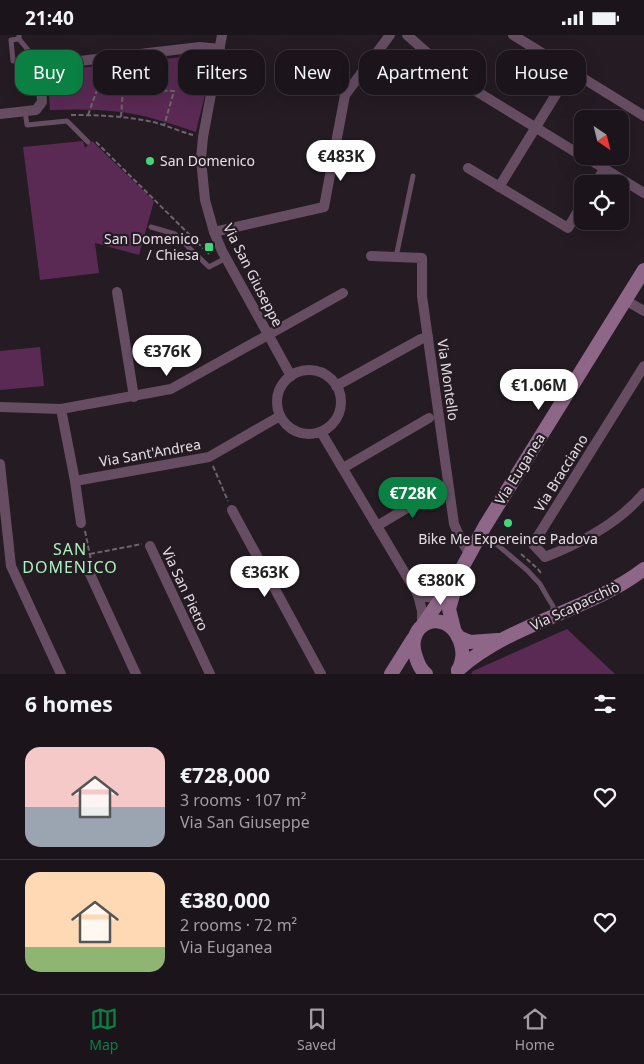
<!DOCTYPE html>
<meta charset="utf-8">
<style>
:root{--surface:#1b141a;--page:#282127;--text:#f1f3f6;--muted:#a09ea2;--line:#393339;--accent:#0b8043}
body{margin:0;font-family:"Noto Sans",sans-serif;background:var(--page);color:var(--text);height:100vh;display:flex;flex-direction:column;font-size:19px;white-space:nowrap}
*{box-sizing:border-box;margin:0}
p{font-size:16px;color:var(--muted)}
.icon{flex:none;width:28px;height:28px;fill:none;stroke:currentColor;stroke-width:2;stroke-linecap:round;stroke-linejoin:round}
.map{position:relative;height:639px;overflow:hidden}
.side{display:flex;flex-direction:column;background:var(--surface);flex:1}
.side>*{flex:none}
.banner{position:absolute;left:15px;top:15px;width:615px;height:45px;display:flex;gap:10px}
.needle{width:32px;rotate:145deg}
.tools{position:absolute;left:574px;top:75px;display:grid;gap:10px}
.tools a{display:grid;place-items:center;width:55px;height:55px;border-radius:10px;background:var(--surface);box-shadow:0 5px 20px #0002,0 0 0 1px var(--line);font-size:25px}
.price{position:absolute;translate:-50% -42px;padding:0 11px;border-radius:18px;background:#fff;color:#222;font-size:16px;line-height:32px;filter:drop-shadow(0 1px 2px #0008)}
.price::after{content:'';position:absolute;left:50%;top:30px;width:15px;height:11px;margin-left:-8px;background:inherit;clip-path:polygon(0 0,100% 0,50% 100%)}
.price.selected{background:var(--accent);color:#fff}
ul{padding:0;list-style:none}
li{display:flex;align-items:center;gap:15px;height:125px;padding:0 25px}
li+li{border-top:1px solid var(--line)}
li span{display:grid;place-items:center;flex:none;width:140px;height:100px;border-radius:15px;color:#555}
li>.icon{margin-inline-start:auto}
span .icon{width:60px;height:60px;fill:#fffc;stroke-width:1}
li b{font-size:21px}
h2{display:flex;justify-content:space-between;align-items:center;height:60px;padding:0 25px;font-size:21px}
.pill{padding:0 18px;border-radius:15px;background:var(--surface);box-shadow:0 5px 20px #0002,0 0 0 1px var(--line);font-size:18px;line-height:45px}
.pill.selected{background:var(--accent);color:#fff}
.status{display:flex;justify-content:space-between;align-items:center;height:35px;padding:0 25px;background:var(--surface);direction:ltr}
.status svg{height:14px;fill:currentColor}
.dock{display:flex;justify-content:space-around;align-items:center;height:70px;border-top:1px solid var(--line);background:var(--surface);font-size:14px;color:var(--muted)}
.dock a{display:grid;justify-items:center;gap:2px}
.dock .selected{color:var(--accent)}
.map>svg:first-child{display:block}
.green{fill:#5a2a54}
.lines{fill:none;stroke-linecap:round;stroke-linejoin:round}
.path{stroke:#6d656c;stroke-width:2;stroke-dasharray:5 2.5;stroke-linecap:butt}
.lane{stroke:#664d62;stroke-width:5}
.street{stroke:#664d62;stroke-width:10}
.secondary{stroke:#8e6688;stroke-width:14}
.poi-dot{fill:#43d77b;stroke:#241b23;stroke-width:2}
.labels{text-anchor:middle;stroke-width:4.5;stroke-linejoin:round;paint-order:stroke}
.poi-label{font-size:14px;fill:#e5dfe4;stroke:#241b23;text-anchor:start}
.street-label{font-size:14px;fill:#e5dfe4;stroke:#241b23}
.quarter-label{font-size:16px;letter-spacing:1px;fill:#acf2be;stroke:#241b23}
</style>
<div class="status"><b>21:40</b><svg viewBox="0 0 49 12"><path d="M0 12V9h3v3zM5 12V6h3v6zM10 12V3h3v9zM15 12V0h3v12zM26 1h20v11H26zM47 4h2v5h-2z"/></svg></div>
<div class="map">
<svg width="644" height="639" viewBox="0 0 644 639">
<rect width="100%" height="100%" fill="#241b23"/>
<g class="green">
<path d="M198 20 205 24C211 48 201 74 196 97 172 89 146 80 121 77 97 74 73 74 50 75L47 36 108 30 109 38 132 36 131 28Z"/>
<path d="M83 106 85 113 92 106 154 166 139 220 95 208 99 238 40 245 23 112Z"/>
<path d="M40 312 44 351 0 355V316Z"/>
<path d="M567 594 615 639H471L473 636Z"/>
</g>
<g class="lines">
<g class="path">
<path d="M71 80C97 80 123 81 148 86 164 89 178 96 193 100"/>
<path d="M88 80 101 44 100 33"/>
<path d="M121 82 123 54 174 56 164 91"/>
<path d="M96 107 209 219"/>
<path d="M213 431 228 466"/>
<path d="M85 496 92 530"/>
<path d="M90 519 142 509"/>
<path d="M521 519 537 533 541 538"/>
</g>
<g class="lane">
<path d="M19 0V4L42 32"/>
<path d="M19 4 11 5 13 26 35 24"/>
<path d="M25 76 27 90 67 86 88 107"/>
<path d="M151 192 175 199 209 232 226 223"/>
<path d="M396 222 413 141"/>
<path d="M480 505 494 507 527 535 540 549 548 563 553 571V580"/>
</g>
<g class="street">
<path d="M222 0 203 102 201 124 205 165 214 197 222 216 291 341"/>
<path d="M407 0 458 45 582 121"/>
<path d="M513 0 644 81"/>
<path d="M0 79 36 75 42 67 40 34 45 30 200 12 220 14"/>
<path d="M584 121 644 158"/>
<path d="M468 133 568 193 582 169"/>
<path d="M595 149 604 134"/>
<path d="M499 152 571 35"/>
<path d="M214 197 324 172 345 60 390 0"/>
<path d="M371 221 422 223V261L454 489 462 507 469 518"/>
<path d="M117 257 134 362"/>
<path d="M625 265 644 276"/>
<path d="M644 331 533 509 545 522C581 508 618 489 644 458"/>
<circle cx="309" cy="367" r="32"/>
<path d="M336 351 421 304 428 302"/>
<path d="M0 372 61 374 171 354 343 258"/>
<path d="M61 374 75 446 81 488"/>
<path d="M321 397 418 560 422 576V591"/>
<path d="M0 429 11 531 61 639"/>
<path d="M343 433 429 383"/>
<path d="M75 446 209 422 280 381"/>
<path d="M232 475 321 639"/>
<path d="M377 491 435 456"/>
<path d="M150 511 210 639"/>
<path d="M90 539 136 639"/>
<path d="M418 560C431 565 436 562 443 550"/>
</g>
<g class="secondary">
<path d="M422 591 462 533 485 491 644 235"/>
<path d="M454 594 449 574 456 549"/>
<path d="M458 602 470 607 498 605"/>
<path d="M458 635C511 587 588 577 644 534"/>
<path d="M391 639 413 604"/>
<path d="M426 639C421 635 418 629 416 622 403 588 446 570 460 606 464 617 463 625 458 636"/>
</g>
</g>
<g class="poi-dot">
<circle cx="150" cy="126" r="5"/>
<rect x="204" y="207" width="10" height="10" rx="2.5"/>
<circle cx="508" cy="488" r="5"/>
</g>
<g class="labels">
<g class="poi-label">
<text x="160" y="131">San Domenico</text>
<text x="199" y="209" text-anchor="end">San Domenico<tspan x="199" dy="16">/ Chiesa</tspan></text>
<text x="508" y="509" text-anchor="middle">Bike Me Expereince Padova</text>
</g>
<g class="street-label">
<text transform="translate(253 240) rotate(63)" y="5">Via San Giuseppe</text>
<text transform="translate(448 345) rotate(82)" y="5">Via Montello</text>
<text transform="translate(150 418) rotate(-10)" y="5">Via Sant'Andrea</text>
<text transform="translate(520 434) rotate(-58)" y="5">Via Euganea</text>
<text transform="translate(561 438) rotate(-58)" y="5">Via Bracciano</text>
<text transform="translate(185 554) rotate(65)" y="5">Via San Pietro</text>
<text transform="translate(575 571) rotate(-25)" y="5">Via Scapacchiò</text>
</g>
<g class="quarter-label">
<text x="70" y="520">SAN<tspan x="70" dy="18">DOMENICO</tspan></text>
</g>
</g>
</svg>
<div class="tools">
<a><svg class="needle" viewBox="-14 -14 28 28"><path d="M0-13l5 13h-10z" fill="#e53935"/><path d="M0 13l5-13h-10z" fill="#a09ea2"/></svg></a>
<a><svg class="icon" aria-label="locate" viewBox="0 0 24 24"><circle cx="12" cy="12" r="6"/><path d="M12 2v4M12 18v4M2 12h4M18 12h4"/></svg></a>
</div>
<b class="price" style="left:341px;top:147px">€483K</b>
<b class="price" style="left:167px;top:342px">€376K</b>
<b class="price" style="left:539px;top:376px">€1.06M</b>
<b class="price selected" style="left:413px;top:484px">€728K</b>
<b class="price" style="left:265px;top:563px">€363K</b>
<b class="price" style="left:441px;top:571px">€380K</b>
<div class="banner">
<a class="pill selected">Buy</a>
<a class="pill">Rent</a>
<a class="pill">Filters</a>
<a class="pill">New</a>
<a class="pill">Apartment</a>
<a class="pill">House</a>
</div>
</div>
<section class="side">
<h2>6 homes<svg class="icon" aria-label="filters" viewBox="0 0 24 24"><path d="M4 7h16M4 17h16"/><circle cx="9" cy="7" r="2"/><circle cx="15" cy="17" r="2"/></svg></h2>
<ul>
<li><span style="background:linear-gradient(#f6c9c9 60%,#9aa5b1 0)"><svg class="icon" aria-label="home" viewBox="0 0 24 24"><path d="M3 11l9-7 9 7M6 9v11h12V9"/></svg></span><div><b>€728,000</b><p>3 rooms · 107 m²</p><p>Via San Giuseppe</p></div><svg class="icon" aria-label="heart" viewBox="0 0 24 24"><path d="M12 20l-8-8c-3-5 5-10 8-4 3-6 11-1 8 4z"/></svg></li>
<li><span style="background:linear-gradient(#ffd9b3 75%,#8fb573 0)"><svg class="icon" aria-label="home" viewBox="0 0 24 24"><path d="M3 11l9-7 9 7M6 9v11h12V9"/></svg></span><div><b>€380,000</b><p>2 rooms · 72 m²</p><p>Via Euganea</p></div><svg class="icon" aria-label="heart" viewBox="0 0 24 24"><path d="M12 20l-8-8c-3-5 5-10 8-4 3-6 11-1 8 4z"/></svg></li>
</ul>
</section>
<nav class="dock">
<a class="selected"><svg class="icon" aria-label="map" viewBox="0 0 24 24"><path d="M3 6l6-2 6 2 6-2v14l-6 2-6-2-6 2zM9 4v14M15 6v14"/></svg>Map</a>
<a><svg class="icon" aria-label="saved" viewBox="0 0 24 24"><path d="M7 4h10v16l-5-4-5 4z"/></svg>Saved</a>
<a><svg class="icon" aria-label="home" viewBox="0 0 24 24"><path d="M3 11l9-7 9 7M6 9v11h12V9"/></svg>Home</a>
</nav>
